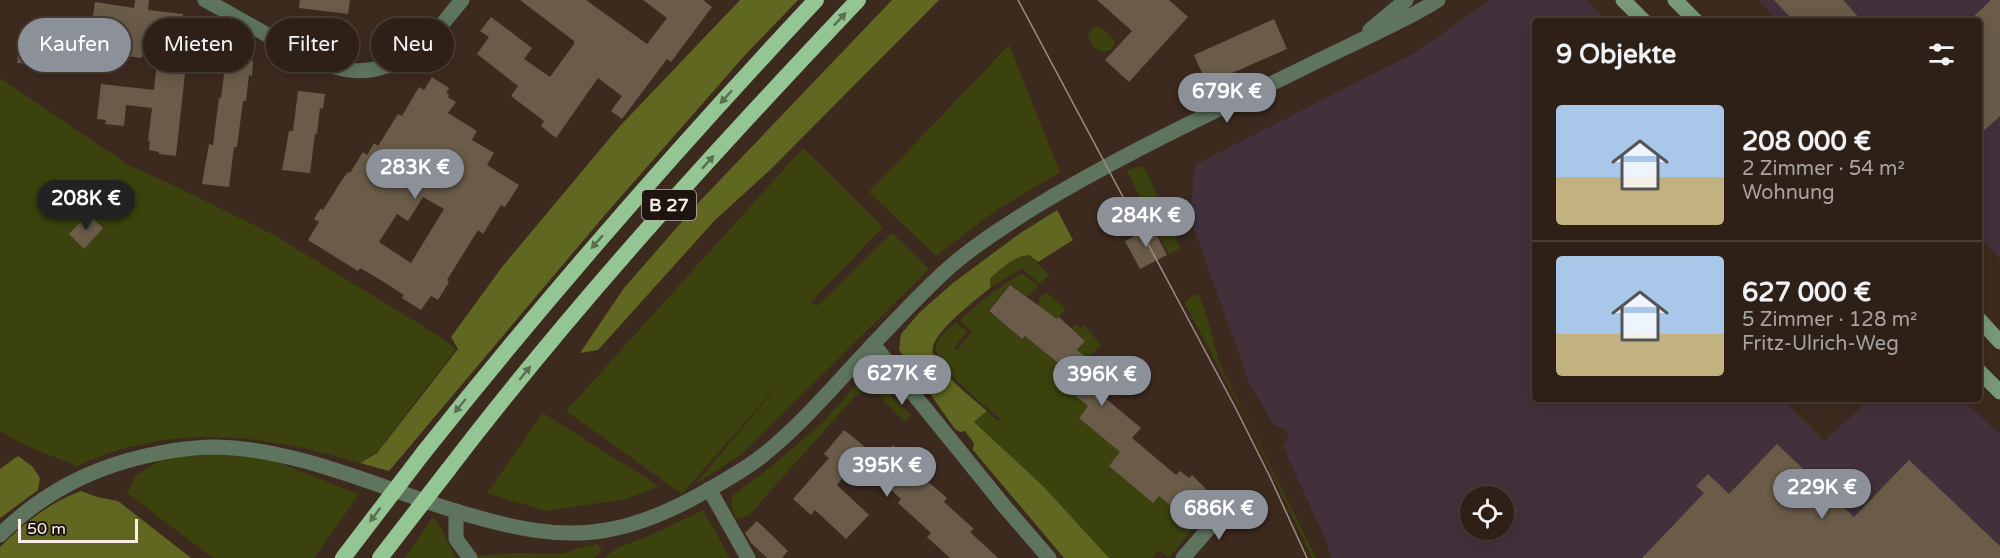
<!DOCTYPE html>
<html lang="de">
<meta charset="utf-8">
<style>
:root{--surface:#2e2017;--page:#362820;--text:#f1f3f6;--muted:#a7a3a1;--line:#493e36;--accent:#8c9099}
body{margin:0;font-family:"Varela Round",sans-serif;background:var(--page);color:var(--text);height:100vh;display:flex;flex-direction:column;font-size:22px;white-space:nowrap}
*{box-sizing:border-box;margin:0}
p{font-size:20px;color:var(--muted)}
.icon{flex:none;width:33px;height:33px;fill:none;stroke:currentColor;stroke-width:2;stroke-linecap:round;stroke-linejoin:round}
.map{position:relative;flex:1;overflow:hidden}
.side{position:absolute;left:1532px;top:18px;width:450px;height:384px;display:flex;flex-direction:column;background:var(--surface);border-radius:6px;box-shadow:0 3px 15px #0003,0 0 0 2px var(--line)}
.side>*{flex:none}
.guide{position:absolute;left:18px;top:18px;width:570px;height:54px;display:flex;gap:12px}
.controls{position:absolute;left:1460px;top:486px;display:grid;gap:12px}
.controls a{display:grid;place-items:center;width:54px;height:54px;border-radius:50%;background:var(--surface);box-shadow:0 3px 15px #0003,0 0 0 2px var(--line);font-size:30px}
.scale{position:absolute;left:18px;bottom:15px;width:120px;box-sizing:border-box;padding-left:6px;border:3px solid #fbeee6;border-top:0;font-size:16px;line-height:21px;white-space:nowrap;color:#fbeee6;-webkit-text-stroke:4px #1e1510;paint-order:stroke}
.price{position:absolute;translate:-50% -51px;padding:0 14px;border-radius:21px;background:var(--accent);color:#fff;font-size:20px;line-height:39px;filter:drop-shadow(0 2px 3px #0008)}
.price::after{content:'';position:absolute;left:50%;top:36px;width:18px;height:14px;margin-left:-9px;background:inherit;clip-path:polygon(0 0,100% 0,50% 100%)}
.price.active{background:#222;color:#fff}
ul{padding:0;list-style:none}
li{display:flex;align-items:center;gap:18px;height:150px;padding:0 24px}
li+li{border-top:2px solid var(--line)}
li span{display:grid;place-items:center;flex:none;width:168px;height:120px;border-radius:6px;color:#555}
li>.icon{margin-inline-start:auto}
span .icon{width:72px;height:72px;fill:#fffc;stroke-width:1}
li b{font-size:26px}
h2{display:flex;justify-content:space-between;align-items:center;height:72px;padding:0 24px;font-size:26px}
.tag{padding:0 21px;border-radius:27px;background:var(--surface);box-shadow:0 3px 15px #0003,0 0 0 2px var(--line);font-size:21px;line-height:54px}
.tag.active{background:var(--accent);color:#fff}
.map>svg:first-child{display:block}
.commercial{fill:#42313b;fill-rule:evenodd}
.green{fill:#3c420d}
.forest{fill:#5f6720}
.building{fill:#6a5c49;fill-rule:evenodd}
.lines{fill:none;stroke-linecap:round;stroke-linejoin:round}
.minor{stroke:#5e745e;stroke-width:15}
.tertiary{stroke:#5e745e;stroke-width:15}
.secondary{stroke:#789a78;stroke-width:15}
.trunk{stroke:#94c694;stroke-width:16}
.tram{stroke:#9d8d83;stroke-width:1.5}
.trunk-bridge{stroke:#94c694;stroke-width:16}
.oneway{fill:#596e52}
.labels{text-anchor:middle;stroke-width:4.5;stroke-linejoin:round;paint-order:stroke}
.shield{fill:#1e1510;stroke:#b9ada6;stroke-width:1.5}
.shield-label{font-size:18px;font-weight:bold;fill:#fbeee6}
</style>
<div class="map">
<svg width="2000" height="558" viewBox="0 0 2000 558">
<rect width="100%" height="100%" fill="#3d2a1f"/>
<g class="commercial">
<path d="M1490 0H1587L1608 21H1534V399H1782L1824 441 1870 399H1962L2000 435V558H1331L1327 543 1283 446 1289 437 1285 429 1273 424 1249 382 1190 217 1195 165 1414 53ZM1470 496H1503V530H1470Z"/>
<path d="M1758 0H2000V259L1979 236 1978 21H1777Z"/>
</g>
<g class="green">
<path d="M1094 27C1105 28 1109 33 1115 41L1112 49 1104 52C1094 49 1090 43 1088 33Z"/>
<path d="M1009 45 1060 172 998 209 936 256 869 192Z"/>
<path d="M0 78 128 165 171 184 274 235 442 338 456 349 377 452 359 463C262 433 171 423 77 466L24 445 0 431Z"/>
<path d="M803 148 883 227 811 302 817 306 892 233 929 269 741 455 695 484 798 362 682 494 566 411Z"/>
<path d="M1140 166 1143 167 1147 172 1180 248 1169 255 1127 171Z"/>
<path d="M1029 255 1049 275 1040 284 1022 268 990 288V279C1000 269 1014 256 1029 255Z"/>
<path d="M1022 273 1038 286 1028 297 1010 284 988 311 1022 339 1025 336 1063 367 1054 378 1088 406 1079 418 1120 452 1109 466 1159 496 1195 526 1169 558 1159 550 1152 558H1109L1043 486 974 422 987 411 998 421 1001 419C986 407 934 366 936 347 937 337 949 329 956 323L967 331 954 348 957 350 972 332 960 320 990 294Z"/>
<path d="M1046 292 1066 309 1057 319 1046 311 1042 316 1035 309 1040 302 1038 300Z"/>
<path d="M1195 294 1200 297 1208 321 1219 362 1316 558H1312L1249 424 1184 302Z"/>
<path d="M1075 323 1081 329 1084 325 1101 345 1087 358 1075 353 1085 341 1072 328Z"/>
<path d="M865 380C880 382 900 405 911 415L905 422 872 389 856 395 750 514 738 520C732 510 729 505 734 494L772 466 823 422 858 383Z"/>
<path d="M543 413 659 486 626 499 546 511 487 493Z"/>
<path d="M214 453 269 459 359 494 314 558H213L127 493 136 475 169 455Z"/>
<path d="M703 510 730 558H604C617 545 635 542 651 535 669 527 685 518 703 510Z"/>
<path d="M433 518C439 521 451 549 456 558H404Z"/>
<path d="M597 544 602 550 594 558H477L475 556 517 553 563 554 578 548Z"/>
</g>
<g class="forest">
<path d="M740 0H798L746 54 604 216 389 471 360 463 377 453 458 349 451 337 502 267 619 127Z"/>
<path d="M892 0H939L769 171 715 220 598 350 580 353 624 288 700 201Z"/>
<path d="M1057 210 1073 240 1038 262 1029 255C1014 256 1000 269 990 279V288C977 299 927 336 933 353 939 373 971 397 987 411L974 422 1043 486 1109 558H1064L973 450 974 443 965 431 960 432 955 429 899 350 901 334 919 313 953 283 1019 234Z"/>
<path d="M18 456 32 466 40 478 38 490 0 518V469Z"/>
<path d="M81 491 97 497 118 501 191 558H0V547C24 523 49 503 81 491Z"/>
</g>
<g class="building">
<path d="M135 0H149L148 10 183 14 181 42 144 39 142 58 108 54 107 68 78 64 80 54 75 53 77 41 89 43 95 2 134 8Z"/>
<path d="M300 0H350L348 14 299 8Z"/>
<path d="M520 0H586L647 44 667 18 643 0H703L712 7 671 62 667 59 622 119 611 111 622 96 598 78 556 138 541 126 544 121 511 96 518 86 477 54 489 37 480 31 491 17 532 48 524 59 550 77 574 44V41Z"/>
<path d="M1097 0H1169L1188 17 1129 82 1105 60 1132 31Z"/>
<path d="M1774 0H1843L1862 21H1794Z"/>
<path d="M1991 0H2000V116L1978 136V21H1969Z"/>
<path d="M1274 19 1287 49 1207 84 1194 55Z"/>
<path d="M20 29 51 32 50 49 45 48 43 65 17 63Z"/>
<path d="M226 58 253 61 252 76 249 75 246 101H243L237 147H234L229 187 202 184 209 144 213 145 219 98H221Z"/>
<path d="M156 70 185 73 176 156 159 154V152L149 150 150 141H148L152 108 126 105 124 126 105 124 106 120 97 119 101 84 154 90Z"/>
<path d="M432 77 449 88 446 92 449 94 448 97 456 102 448 113 477 131 472 140 494 153 487 165 519 185 505 207 501 205 483 234 478 230 447 280 449 282 438 300 431 296 421 310 402 298 404 295 379 279 360 268 358 271 308 240 319 222 314 219 321 208 323 210 342 180 348 172 350 173 363 152 367 155 374 143 378 146 398 114 402 116 419 87 424 90ZM423 197 444 209 411 263 379 242 397 214 408 221Z"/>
<path d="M298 91 325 94 323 109 320 108 317 134H315L310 173 282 170 289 131H293Z"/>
<path d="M88 214 103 228 84 249 69 234Z"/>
<path d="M1152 227 1167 255 1140 269 1125 241Z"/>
<path d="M1010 285 1057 319 1059 317 1085 341 1077 350 1100 369 1098 371 1110 380 1099 393 1141 428 1132 438 1176 475 1180 471 1189 478 1192 475 1217 500 1195 526 1159 496 1153 503 1109 466 1120 452 1079 418 1088 406 1054 378 1063 367 1025 336 1022 339 989 311Z"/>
<path d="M844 430 880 459 893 445 915 465 912 468 947 498 944 502 974 529 970 532 998 558H950L927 537 931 533 898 503 901 499 857 459 837 485 869 515 846 539 815 510 811 515 793 499 829 458 824 454Z"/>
<path d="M1777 444 1854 517 1909 460 2000 546V558H1642L1704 493 1696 486 1708 474 1729 494Z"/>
<path d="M757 521 788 551 782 558H767L751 543 745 533Z"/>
</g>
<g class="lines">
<g class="minor">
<path d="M205 0C229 13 253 27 278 41 334 72 370 88 425 42 439 30 450 14 462 0"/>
<path d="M873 344 1005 507 1049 558"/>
<path d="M709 489 748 558"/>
<path d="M456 511V539L470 558"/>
<path d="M1183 558 1231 503"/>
</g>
<g class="tertiary">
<path d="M1370 30 1406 0"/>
<path d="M0 535C36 499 78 475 126 461 155 453 186 447 216 447 300 449 382 489 462 513 510 527 557 539 607 530 641 524 670 511 699 495 721 483 743 471 762 456 790 434 815 407 839 381 872 345 906 308 942 274 970 248 1003 227 1035 207 1094 171 1155 140 1217 110 1262 89 1306 66 1351 45 1381 30 1410 18 1438 0"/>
</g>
<g class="secondary">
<path d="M1623 0 1644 21"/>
<path d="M1675 0 1696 21"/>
<path d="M1978 318 2000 342"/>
<path d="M1978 370 2000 392"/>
</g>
<g class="trunk">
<path d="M424 452C548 296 679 146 816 0"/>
<path d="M448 470C574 305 715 151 858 0"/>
</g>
<path class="tram" d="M1018 0 1235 407 1270 477 1307 558"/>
<g class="trunk-bridge">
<path d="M343 558 424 452"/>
<path d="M380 558 448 470"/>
</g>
</g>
<defs><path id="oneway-solid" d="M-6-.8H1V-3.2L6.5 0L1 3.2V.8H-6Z" transform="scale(1.5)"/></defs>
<g class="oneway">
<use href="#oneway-solid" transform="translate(840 19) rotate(-47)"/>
<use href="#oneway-solid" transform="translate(726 97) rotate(132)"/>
<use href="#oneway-solid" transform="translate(708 162) rotate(-48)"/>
<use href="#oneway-solid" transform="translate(597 242) rotate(131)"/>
<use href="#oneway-solid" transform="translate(525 373) rotate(-51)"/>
<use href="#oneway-solid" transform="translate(460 406) rotate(129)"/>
<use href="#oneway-solid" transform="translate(375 515) rotate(127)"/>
</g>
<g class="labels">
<rect class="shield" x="642" y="190" width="54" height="30" rx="4.5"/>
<g class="shield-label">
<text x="669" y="211">B 27</text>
</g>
</g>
</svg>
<div class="controls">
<a><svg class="icon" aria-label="locate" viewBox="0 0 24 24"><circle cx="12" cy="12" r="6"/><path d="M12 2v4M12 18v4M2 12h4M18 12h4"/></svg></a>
</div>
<div class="scale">50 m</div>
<b class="price" style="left:1227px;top:124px">679K €</b>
<b class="price" style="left:415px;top:200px">283K €</b>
<b class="price active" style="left:86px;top:231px">208K €</b>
<b class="price" style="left:1146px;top:248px">284K €</b>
<b class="price" style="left:902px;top:406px">627K €</b>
<b class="price" style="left:1102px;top:407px">396K €</b>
<b class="price" style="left:887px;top:498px">395K €</b>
<b class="price" style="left:1822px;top:520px">229K €</b>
<b class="price" style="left:1219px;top:541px">686K €</b>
<div class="guide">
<a class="tag active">Kaufen</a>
<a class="tag">Mieten</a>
<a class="tag">Filter</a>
<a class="tag">Neu</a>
</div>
<section class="side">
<h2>9 Objekte<svg class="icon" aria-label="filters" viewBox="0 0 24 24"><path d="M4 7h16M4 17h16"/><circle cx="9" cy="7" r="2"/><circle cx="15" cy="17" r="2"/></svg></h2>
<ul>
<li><span style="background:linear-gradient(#a9c7e8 60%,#c2b280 0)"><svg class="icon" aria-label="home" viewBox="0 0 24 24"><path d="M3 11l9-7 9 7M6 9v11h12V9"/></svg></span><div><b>208 000 €</b><p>2 Zimmer · 54 m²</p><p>Wohnung</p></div></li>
<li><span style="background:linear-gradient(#a9c7e8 65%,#c2b280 0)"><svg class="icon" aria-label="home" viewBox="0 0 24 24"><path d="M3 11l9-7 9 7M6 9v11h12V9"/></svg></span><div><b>627 000 €</b><p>5 Zimmer · 128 m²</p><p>Fritz-Ulrich-Weg</p></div></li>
</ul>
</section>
</div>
